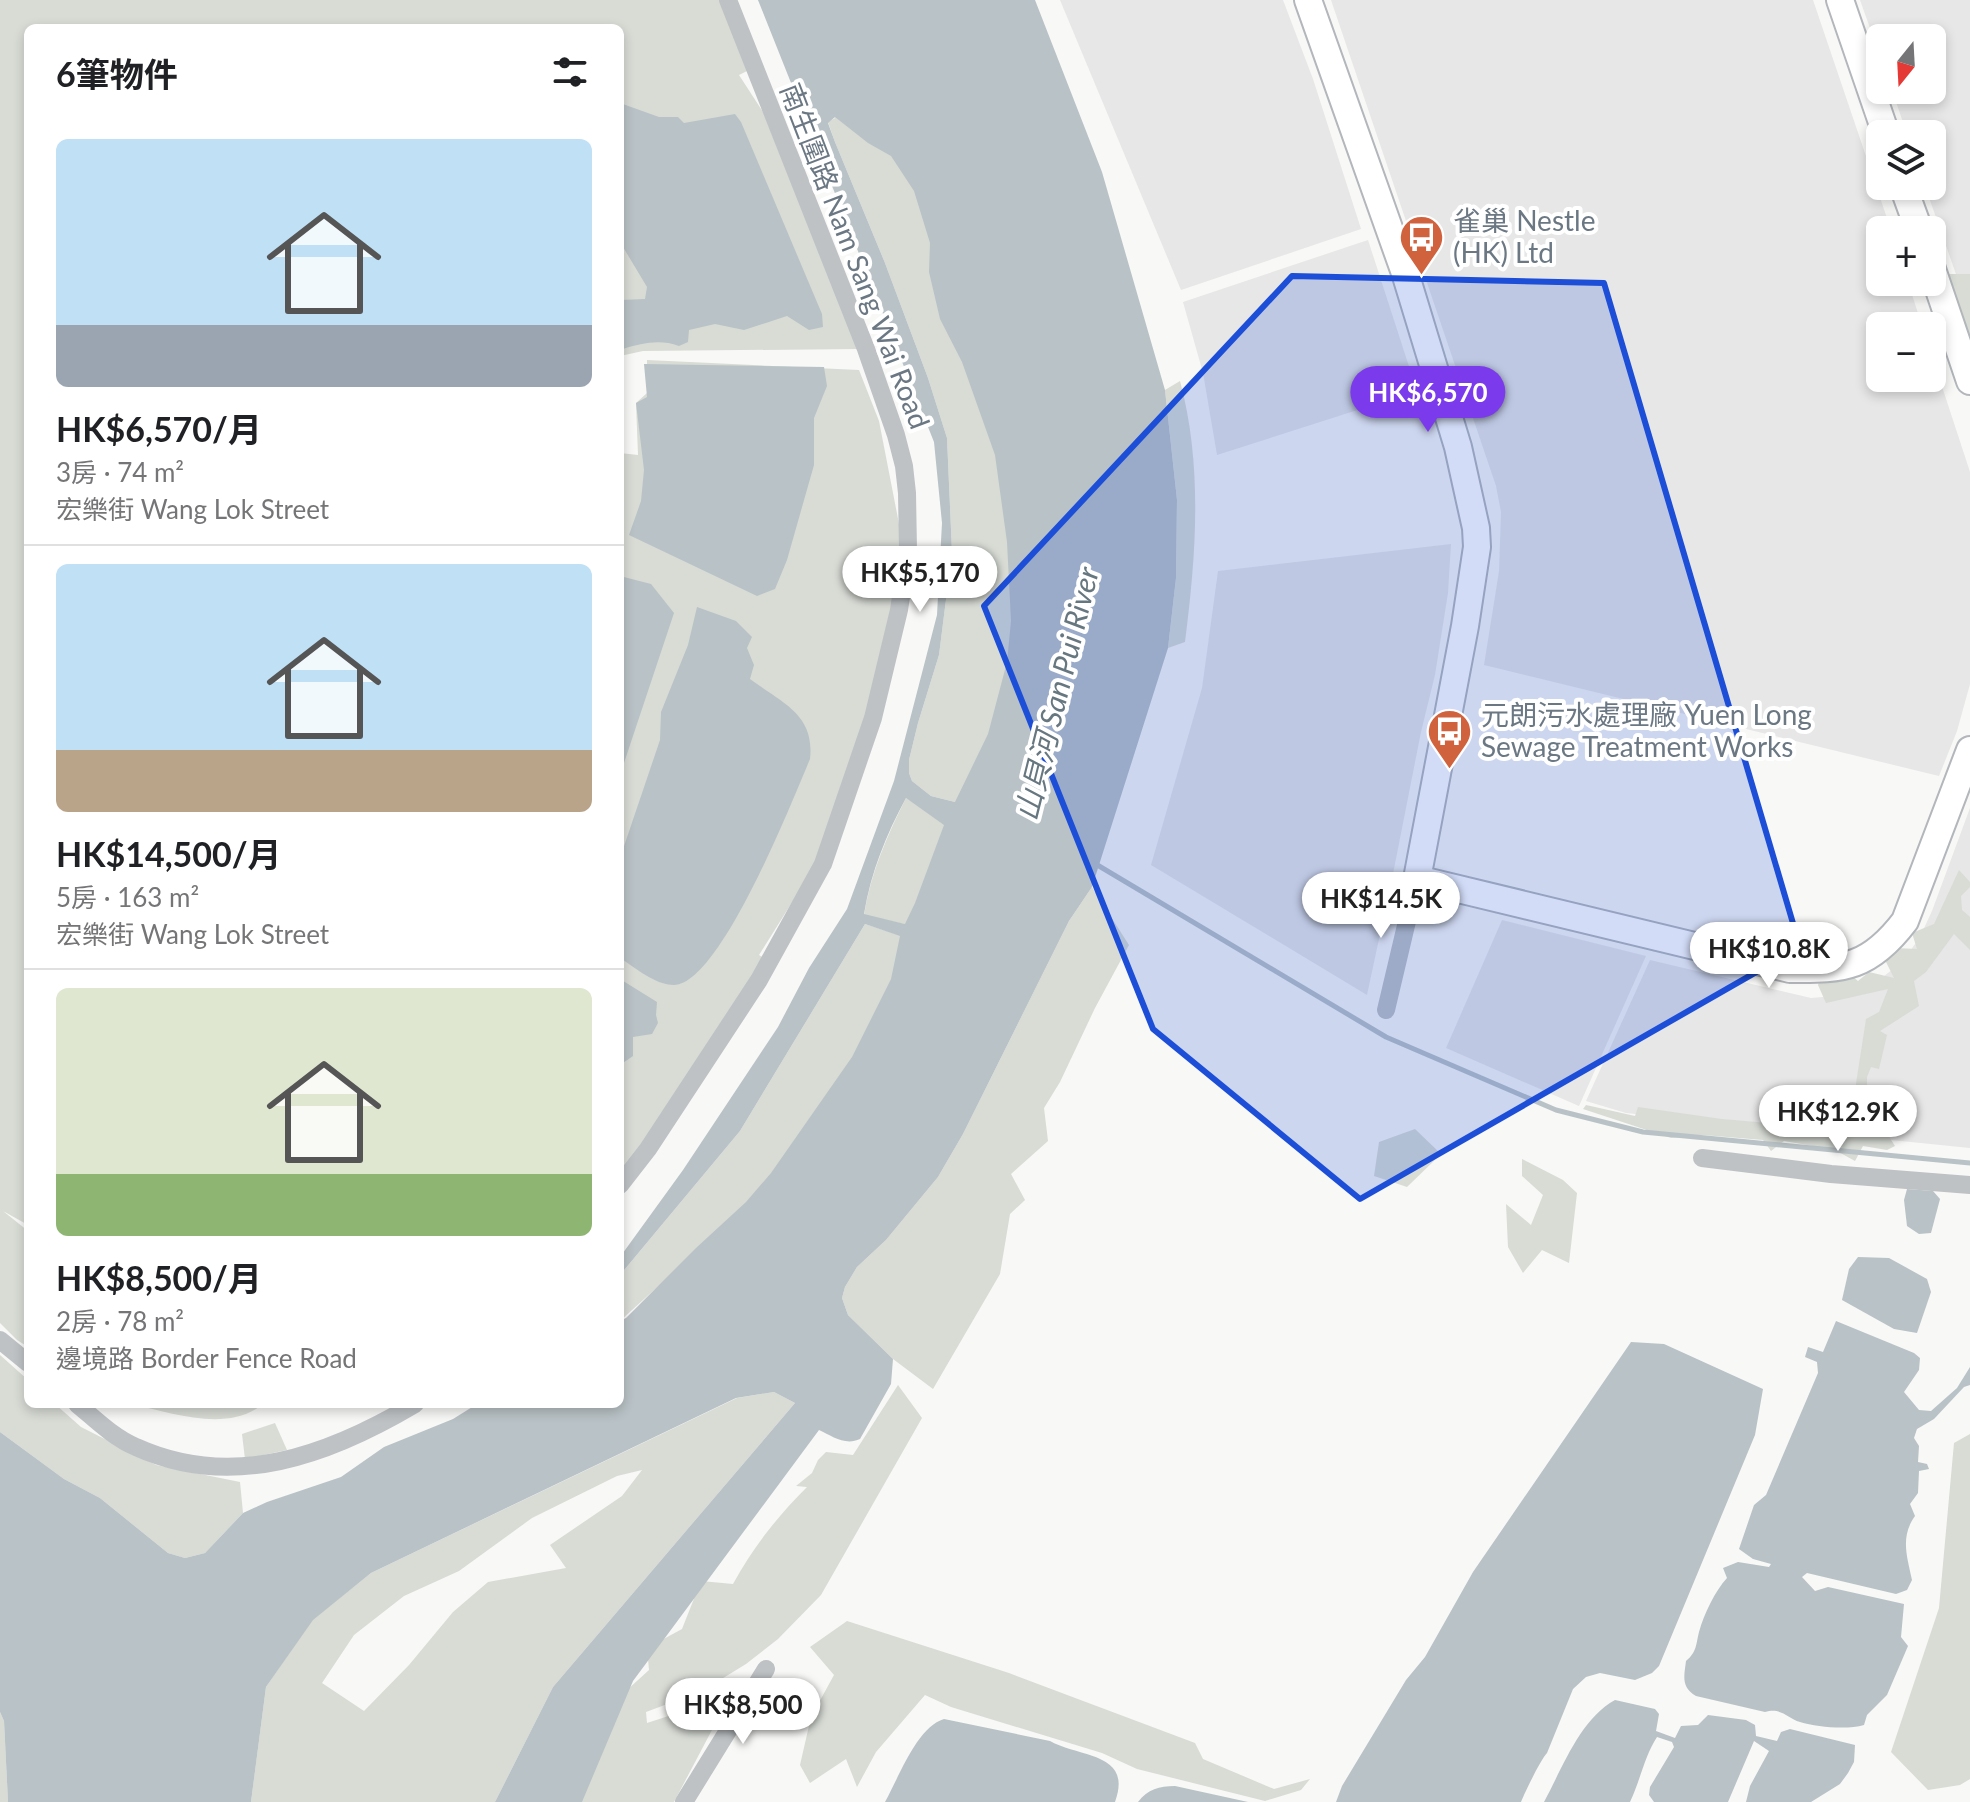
<!DOCTYPE html>
<html lang="zh-TW">
<meta charset="utf-8">
<style>
:root{--surface:#fff;--page:#f2f2f2;--text:#202124;--muted:#757577;--line:#e0e0e0;--accent:#7c3aed}
body{margin:0;font-family:Lato,"Noto Sans TC",sans-serif;background:var(--page);color:var(--text);height:100vh;display:flex;flex-direction:column;font-size:30px;white-space:nowrap}
*{box-sizing:border-box;margin:0}
p{font-size:26px;color:var(--muted)}
.icon{flex:none;width:44px;height:44px;fill:none;stroke:currentColor;stroke-width:2;stroke-linecap:round;stroke-linejoin:round}
.map{position:relative;flex:1;overflow:hidden}
.details{position:absolute;left:24px;top:24px;width:600px;height:1384px;display:flex;flex-direction:column;background:var(--surface);border-radius:12px;box-shadow:0 4px 12px #0003}
.details>*{flex:none}
.needle{width:52px;rotate:198deg}
.tools{position:absolute;left:1866px;top:24px;display:grid;gap:16px}
.tools a{display:grid;place-items:center;width:80px;height:80px;border-radius:12px;background:var(--surface);box-shadow:0 4px 12px #0003;font-size:40px}
.price{position:absolute;translate:-50% -68px;padding:0 18px;border-radius:28px;background:#fff;color:#222;font-size:26px;line-height:52px;filter:drop-shadow(0 2px 4px #0008)}
.price::after{content:'';position:absolute;left:50%;top:48px;width:24px;height:18px;margin-left:-12px;background:inherit;clip-path:polygon(0 0,100% 0,50% 100%)}
.price.current{background:var(--accent);color:#fff}
ul{padding:0;list-style:none}
li{display:grid;align-content:center;gap:16px;height:424px;padding:0 32px}
li+li{border-top:2px solid var(--line)}
li span{display:grid;place-items:center;height:248px;border-radius:12px;color:#555}
li>.icon{margin-inline-start:auto}
span .icon{width:144px;height:144px;fill:#fffc;stroke-width:1}
li b{font-size:34px}
h2{display:flex;justify-content:space-between;align-items:center;height:96px;padding:0 32px;font-size:34px}
.map>svg:first-child{display:block}
.built{fill:#e6e7e6}
.green{fill:#d8dcd5;fill-rule:evenodd}
.water{fill:#b9c2c6;fill-rule:evenodd}
.lines{fill:none;stroke-linecap:round;stroke-linejoin:round}
.stream{stroke:#b9c2c6;stroke-width:5}
.secondary-casing{stroke:#b3b7bb;stroke-width:30}
.street{stroke:#bec2c5;stroke-width:18}
.secondary{stroke:#fff;stroke-width:26}
.marked{fill:#1d4ed8;fill-opacity:0.2;stroke:#1d4ed8;stroke-width:6;stroke-linejoin:round}
.labels{text-anchor:middle;stroke-width:8;stroke-linejoin:round;paint-order:stroke}
.poi-label{font-size:28px;fill:#6b7883;stroke:#fff;text-anchor:start}
.street-label{font-size:28px;fill:#6b7883;stroke:#fff}
.water-label{font-size:30px;font-style:italic;fill:#67777f;stroke:#fff}
</style>
<div class="map">
<svg width="1970" height="1802" viewBox="0 0 1970 1802">
<rect width="100%" height="100%" fill="#f8f8f6"/>
<g class="built">
<path d="M1060 0H1283L1313 79 1361 229 1181 290Z"/>
<path d="M1331 0H1813L1891 230H1880V282H1908L1922 326H1880V378H1932V356L1970 472V684L1957 731 1939 776 1484 665 1499 571 1501 512 1496 486Z"/>
<path d="M1860 0H1970V314L1925 186H1932V134H1907L1892 90H1932V38H1880V56Z"/>
<path d="M1368 240 1417 391 1217 455 1203 373 1183 302Z"/>
<path d="M1451 544 1448 593 1435 675 1421 732 1393 874 1367 995 1151 865 1202 688 1218 571Z"/>
<path d="M1970 808V1148L1626 1113 1586 1101 1650 960 1811 998 1837 996 1883 977 1903 961 1920 937 1932 911Z"/>
<path d="M1502 920 1646 956 1579 1106 1446 1048Z"/>
</g>
<g class="green">
<path d="M0 0H728L753 68 739 75 763 112 858 349 643 351 620 356V28H28V1225L3 1211 28 1231V1347L17 1340 0 1323Z"/>
<path d="M758 0H882L1076 648 837 1123 620 1321V1275L740 1131 865 924 899 935 904 924 864 915C871 872 887 836 906 798L923 808 955 802 931 796 912 781 909 773V760L918 723 939 655 952 552 947 438 928 378 885 263 835 142 828 122 835 118Z"/>
<path d="M1947 274H1970V353Z"/>
<path d="M647 360 859 370 879 421 900 529 899 610 844 802 806 880 759 955 774 965 620 1184V453L638 455 636 403 647 393Z"/>
<path d="M1180 381C1203 466 1196 556 1185 642L1168 648 1176 578 1177 500 1165 390Z"/>
<path d="M1959 870 1970 882V887L1961 896 1962 910 1970 917V950L1954 934 1926 972 1914 981 1919 1006 1880 1031 1887 1035 1879 1069 1871 1067 1867 1077V1107L1860 1128 1881 1124 1895 1146 1887 1150 1863 1146 1855 1161 1835 1150 1784 1141 1771 1151 1763 1140 1703 1135 1671 1138 1583 1109 1586 1105 1635 1116 1638 1107 1722 1119 1836 1129 1852 1122 1853 1103 1866 1019 1879 1012 1888 989 1826 1003 1818 985 1828 956 1858 981 1869 972 1894 978 1886 962 1895 948 1917 949 1912 933 1934 924Z"/>
<path d="M1092 887 1129 945 1095 1008 1060 1082 1044 1108 1048 1141 1011 1174 1025 1200 1010 1214 1000 1274 933 1389 893 1359 848 1315 842 1298 845 1287 857 1267 886 1240 938 1177 963 1134 1069 921Z"/>
<path d="M1415 1129 1441 1154 1407 1187 1374 1176 1379 1142Z"/>
<path d="M1522 1159 1563 1180 1577 1193 1569 1263 1542 1250 1523 1273 1508 1247 1506 1204 1531 1225 1543 1195 1522 1176Z"/>
<path d="M0 1355 28 1380V1404H55L81 1427 156 1465 240 1482 243 1513 205 1553 185 1558 168 1553 100 1498 64 1479 0 1432Z"/>
<path d="M898 1385 922 1418 821 1595 778 1639 746 1664 702 1691 646 1712 647 1723 727 1697 716 1711 713 1728 674 1802H551L615 1701 649 1670 647 1648 682 1629 701 1581 733 1584C753 1547 778 1516 807 1487L796 1486 812 1473 818 1460 826 1452 853 1455Z"/>
<path d="M774 1392 795 1403 553 1687 495 1802H251L266 1687 312 1620 371 1573 737 1398ZM642 1470 622 1496 550 1545 566 1568 488 1582 453 1612 409 1665 364 1711 322 1683 354 1635 404 1596 459 1571 532 1518 617 1476Z"/>
<path d="M132 1404H263C228 1433 172 1413 132 1404Z"/>
<path d="M275 1423 287 1450 245 1459 242 1434Z"/>
<path d="M1970 1434V1779L1960 1785 1928 1790 1891 1752 1939 1608 1954 1443Z"/>
<path d="M847 1621 1009 1673 1195 1743 1203 1759 1274 1789 1310 1779 1301 1790 1265 1801 1137 1769 1102 1753 951 1707 925 1695 876 1752 857 1787 846 1759 810 1783 800 1765 811 1717 834 1675 810 1647Z"/>
<path d="M0 1712 4 1721 8 1802H0Z"/>
</g>
<g class="water">
<path d="M758 0H1035L1102 172 1165 390 1177 500 1176 578 1168 648 1092 887 1069 921 963 1134 938 1177 886 1240 857 1267 845 1287 842 1298 848 1315 893 1359 891 1384 860 1439C845 1446 832 1436 819 1430L633 1681 582 1802H495L553 1687 795 1403 774 1392 736 1398 371 1573 313 1620 266 1687 251 1802H8L4 1721 0 1712V1432L64 1479 100 1498 168 1553 185 1558 205 1553 243 1513 267 1502 341 1477 384 1447 453 1419 477 1404H620V1321L626 1318 696 1248 746 1202 771 1173 852 1057 891 979 900 936 865 924 740 1131 620 1275V1257L683 1170 778 1027 809 968 847 909 894 781 937 615 942 523 934 442ZM835 117 868 143 891 156 914 191 930 243 929 272 940 319 962 362 995 455 1007 542 1011 621 1007 662 988 734 955 802 931 796 912 781 909 773V760L918 723 939 655 952 552 947 438 928 378 885 263 835 142 828 123ZM906 798 944 825 915 903 905 924 864 914C871 872 886 835 906 798Z"/>
<path d="M620 103 659 117H678L684 123 735 114 741 122 822 314 823 327 809 330 787 316 744 330 715 324 689 330 688 342 679 346C660 339 642 343 623 349L620 345V300L645 299 647 287 620 242Z"/>
<path d="M644 364 824 367 827 386 814 418V465L787 560 775 589 757 596 629 535 641 501 644 470 636 403 647 397Z"/>
<path d="M620 576 651 584 674 613 620 775Z"/>
<path d="M697 607 736 621 752 637 747 648 754 665 750 679C782 703 815 714 810 759 793 799 720 985 674 985 655 985 636 968 620 958V858L660 740 661 712 688 645Z"/>
<path d="M620 979 657 1002 656 1015 658 1023 652 1034 633 1037V1056L620 1065Z"/>
<path d="M1907 1189 1933 1191 1940 1199 1931 1233 1919 1234 1907 1226 1904 1200Z"/>
<path d="M1858 1257 1889 1258 1927 1279 1931 1292 1917 1333 1894 1329 1842 1300 1849 1269Z"/>
<path d="M1836 1321 1914 1353 1920 1358 1919 1370 1904 1392 1919 1410 1931 1411 1957 1388 1970 1367V1385L1964 1387 1934 1419 1917 1429 1914 1438 1919 1446 1918 1462 1927 1464 1929 1469 1919 1471 1918 1493 1910 1504 1915 1516C1900 1537 1907 1556 1912 1580L1907 1590 1896 1594 1807 1573 1802 1577 1815 1591 1828 1587 1904 1604 1901 1637 1908 1646 1887 1695 1867 1715 1864 1725C1847 1730 1817 1727 1800 1722 1787 1718 1781 1707 1765 1712L1696 1696C1681 1687 1684 1677 1686 1661 1697 1652 1696 1644 1699 1632 1704 1614 1715 1591 1727 1578L1723 1568 1738 1562 1769 1567 1771 1564 1753 1559 1739 1549 1754 1505 1766 1495 1818 1373 1817 1362 1805 1357 1808 1347 1823 1352Z"/>
<path d="M1631 1342 1664 1344 1763 1389 1755 1435 1659 1666 1652 1673 1635 1680 1600 1673 1586 1677 1573 1689 1547 1753C1541 1759 1525 1792 1521 1802H1336L1342 1786 1406 1680 1425 1657 1473 1572Z"/>
<path d="M1615 1700 1655 1709 1659 1714 1656 1731 1675 1738 1681 1726 1698 1725 1708 1715 1746 1720 1755 1725 1756 1736 1777 1741 1781 1732 1790 1729 1855 1745 1854 1762 1848 1773 1840 1784 1811 1802H1746L1750 1786 1769 1751 1754 1741 1728 1802H1654L1649 1795 1650 1787 1674 1747 1672 1742 1657 1737C1645 1755 1640 1781 1630 1802H1544C1562 1769 1580 1719 1615 1700Z"/>
<path d="M944 1719 1050 1741C1080 1758 1133 1752 1115 1802H885C899 1777 917 1727 944 1719Z"/>
<path d="M1175 1786 1248 1802H1138C1148 1789 1159 1786 1175 1786Z"/>
</g>
<g class="lines">
<path class="stream" d="M1094 863 1386 1037 1556 1110 1643 1132 1970 1163"/>
<defs>
<g id="secondary">
<path d="M1308 0 1406 276 1458 447 1476 528 1477 547 1465 626 1417 879 1790 969C1845 970 1870 967 1905 921L1970 750"/>
<path d="M1840 0 1886 134"/>
<path d="M1903 186 1919 230"/>
<path d="M1932 269 1970 381"/>
</g>
</defs>
<use href="#secondary" class="secondary-casing"/>
<g class="street">
<path d="M1386 1010 1417 879"/>
<path d="M1702 1158 1831 1174 1970 1185"/>
<path d="M620 1185 648 1149 759 980 823 864 873 718 899 610 908 550 907 493 904 466 896 435 866 349 728 0"/>
<path d="M0 1340 28 1363"/>
<path d="M77 1404C95 1419 114 1438 136 1447 233 1491 329 1455 415 1404"/>
<path d="M684 1802 766 1669"/>
</g>
<use href="#secondary" class="secondary"/>
</g>
<path class="marked" d="M1292 276 1604 283 1800 947 1360 1199 1153 1029 984 606Z"/>
<defs>
<symbol id="bus-pin" viewBox="-11 -11 22 30"><path d="M0 17L-7.5 6A9.5 9.5 0 1 1 7.5 6Z" fill="#d0623e" stroke="#fff"/><path d="M-5-6H5V4H4V6H2V4H-2V6H-4V4H-5ZM-3.5-4V0h7V-4ZM-3.5 1.2v1.5H-2V1.2ZM2 1.2v1.5H3.5V1.2Z" fill="#fff"/></symbol>
</defs>
<g fill-rule="evenodd">
<use href="#bus-pin" x="1396" y="212" width="51" height="69"/>
<use href="#bus-pin" x="1424" y="706" width="51" height="69"/>
</g>
<g class="labels">
<g class="poi-label">
<text x="1453" y="231">雀巢 Nestle<tspan x="1453" dy="32">(HK) Ltd</tspan></text>
<text x="1481" y="725">元朗污水處理廠 Yuen Long<tspan x="1481" dy="32">Sewage Treatment Works</tspan></text>
</g>
<g class="street-label">
<text transform="translate(855 256) rotate(69)" y="10">南生圍路 Nam Sang Wai Road</text>
</g>
<g class="water-label">
<text transform="translate(1058 694) rotate(-76)" y="10">山貝河 San Pui River</text>
</g>
</g>
</svg>
<div class="tools">
<a><svg class="needle" viewBox="-14 -14 28 28"><path d="M0-13l5 13h-10z" fill="#e53935"/><path d="M0 13l5-13h-10z" fill="#757577"/></svg></a>
<a><svg class="icon" aria-label="layers" viewBox="0 0 24 24"><path d="M12 4l9 5-9 5-9-5zM3 14l9 5 9-5"/></svg></a>
<a>+</a>
<a>−</a>
</div>
<b class="price current" style="left:1428px;top:434px">HK$6,570</b>
<b class="price" style="left:920px;top:614px">HK$5,170</b>
<b class="price" style="left:1381px;top:940px">HK$14.5K</b>
<b class="price" style="left:1769px;top:990px">HK$10.8K</b>
<b class="price" style="left:1838px;top:1153px">HK$12.9K</b>
<b class="price" style="left:743px;top:1746px">HK$8,500</b>
<section class="details">
<h2>6筆物件<svg class="icon" aria-label="filters" viewBox="0 0 24 24"><path d="M4 7h16M4 17h16"/><circle cx="9" cy="7" r="2"/><circle cx="15" cy="17" r="2"/></svg></h2>
<ul>
<li><span style="background:linear-gradient(#bfe0f5 75%,#9aa5b1 0)"><svg class="icon" aria-label="home" viewBox="0 0 24 24"><path d="M3 11l9-7 9 7M6 9v11h12V9"/></svg></span><div><b>HK$6,570/月</b><p>3房 · 74 m²</p><p>宏樂街 Wang Lok Street</p></div></li>
<li><span style="background:linear-gradient(#bfe0f5 75%,#b9a48a 0)"><svg class="icon" aria-label="home" viewBox="0 0 24 24"><path d="M3 11l9-7 9 7M6 9v11h12V9"/></svg></span><div><b>HK$14,500/月</b><p>5房 · 163 m²</p><p>宏樂街 Wang Lok Street</p></div></li>
<li><span style="background:linear-gradient(#dfe7d0 75%,#8fb573 0)"><svg class="icon" aria-label="home" viewBox="0 0 24 24"><path d="M3 11l9-7 9 7M6 9v11h12V9"/></svg></span><div><b>HK$8,500/月</b><p>2房 · 78 m²</p><p>邊境路 Border Fence Road</p></div></li>
</ul>
</section>
</div>
